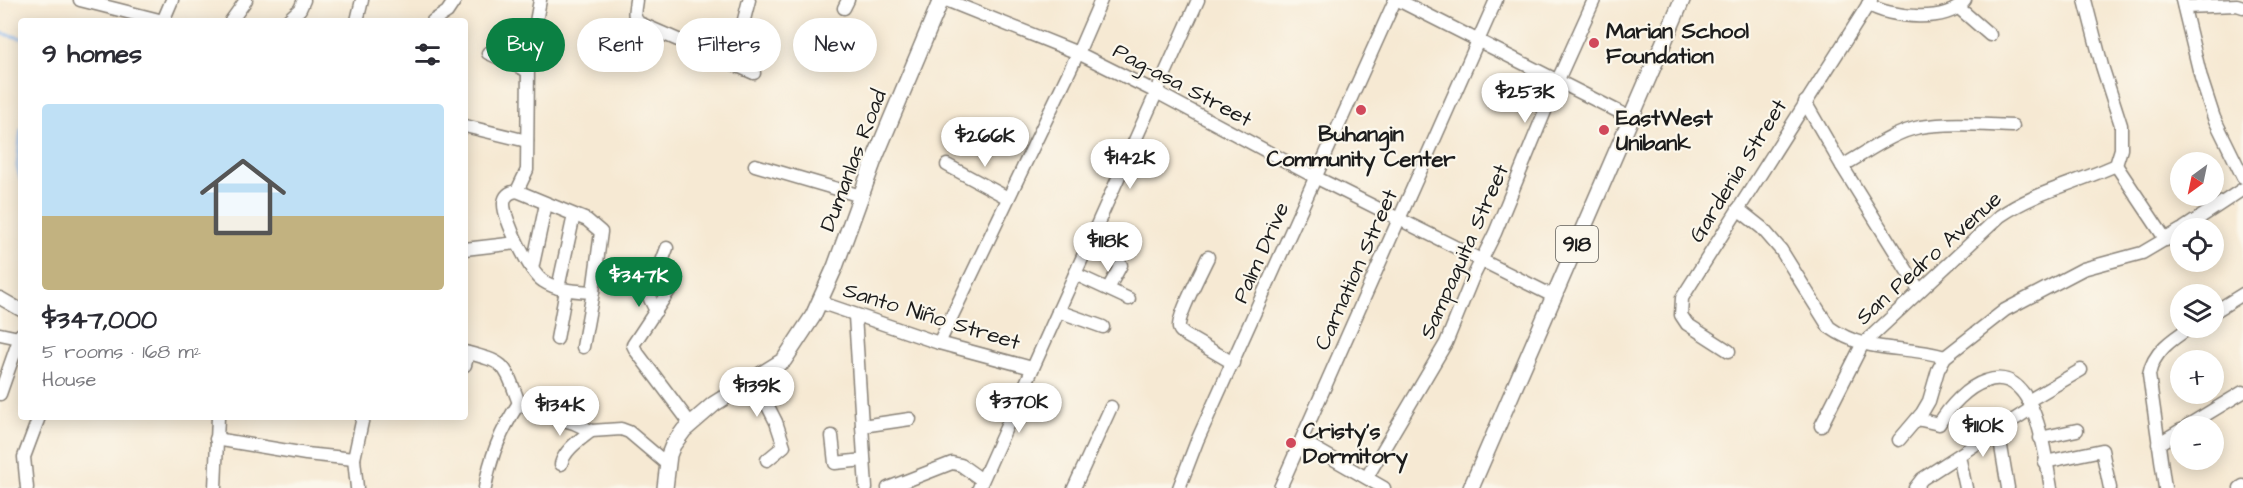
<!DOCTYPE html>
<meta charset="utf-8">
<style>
:root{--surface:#fff;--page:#f7f7f7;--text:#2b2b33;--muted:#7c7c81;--accent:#0b8043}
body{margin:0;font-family:"Architects Daughter",sans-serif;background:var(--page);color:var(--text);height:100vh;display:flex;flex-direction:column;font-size:22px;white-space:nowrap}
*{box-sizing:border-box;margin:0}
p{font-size:20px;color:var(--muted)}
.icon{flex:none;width:33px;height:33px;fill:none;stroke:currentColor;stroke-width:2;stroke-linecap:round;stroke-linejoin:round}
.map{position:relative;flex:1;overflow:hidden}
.drawer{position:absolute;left:18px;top:18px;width:450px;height:402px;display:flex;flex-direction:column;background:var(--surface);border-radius:6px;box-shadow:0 3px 15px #0003}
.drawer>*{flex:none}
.hud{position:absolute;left:486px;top:18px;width:570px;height:54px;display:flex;gap:12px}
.needle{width:39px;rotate:213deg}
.buttons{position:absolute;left:2170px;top:152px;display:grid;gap:12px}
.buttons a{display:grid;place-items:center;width:54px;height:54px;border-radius:50%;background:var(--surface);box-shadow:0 3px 15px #0003;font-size:30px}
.price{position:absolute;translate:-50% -51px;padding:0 14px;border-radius:21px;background:#fff;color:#222;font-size:20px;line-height:39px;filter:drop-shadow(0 2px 3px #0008)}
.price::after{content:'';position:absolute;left:50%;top:36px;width:18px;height:14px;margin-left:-9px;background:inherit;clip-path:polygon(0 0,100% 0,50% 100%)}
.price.current{background:var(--accent);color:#fff}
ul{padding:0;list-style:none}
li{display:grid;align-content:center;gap:12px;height:318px;padding:0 24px}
li span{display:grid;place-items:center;height:186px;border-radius:6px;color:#555}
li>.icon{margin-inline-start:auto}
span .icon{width:108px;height:108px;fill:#fffc;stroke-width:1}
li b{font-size:26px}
h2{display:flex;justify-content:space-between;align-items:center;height:72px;padding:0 24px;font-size:26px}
.tag{padding:0 21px;border-radius:27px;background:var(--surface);box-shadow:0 3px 15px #0003;font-size:21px;line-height:54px}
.tag.current{background:var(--accent);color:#fff}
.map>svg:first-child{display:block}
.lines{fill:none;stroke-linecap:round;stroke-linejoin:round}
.stream{stroke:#84b7f2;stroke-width:3}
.minor-casing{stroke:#898278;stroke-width:15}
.major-casing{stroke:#898278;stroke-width:18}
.minor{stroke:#fff;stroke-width:12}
.major{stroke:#fff;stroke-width:15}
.poi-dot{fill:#d1495b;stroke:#fbf7ec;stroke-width:2}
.labels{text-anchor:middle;stroke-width:4.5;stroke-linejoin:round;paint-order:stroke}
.shield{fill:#fbf7ec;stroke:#5f5e5a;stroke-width:1.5}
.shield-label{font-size:21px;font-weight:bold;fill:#1c1c1c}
.poi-label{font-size:22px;font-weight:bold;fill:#1c1c1c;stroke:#fbf7ec;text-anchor:start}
.street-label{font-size:22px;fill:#1c1c1c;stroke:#fbf7ec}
</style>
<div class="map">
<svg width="2243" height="488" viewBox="0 0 2243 488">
<rect width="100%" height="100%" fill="#fbf7ec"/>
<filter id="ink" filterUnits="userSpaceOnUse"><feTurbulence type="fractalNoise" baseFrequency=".0167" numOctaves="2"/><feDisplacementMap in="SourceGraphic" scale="12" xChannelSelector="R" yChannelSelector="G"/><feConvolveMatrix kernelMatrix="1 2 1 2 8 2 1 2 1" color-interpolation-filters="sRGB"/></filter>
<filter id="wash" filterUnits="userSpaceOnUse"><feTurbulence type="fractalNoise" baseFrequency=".008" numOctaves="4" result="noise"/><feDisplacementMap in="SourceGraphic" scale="24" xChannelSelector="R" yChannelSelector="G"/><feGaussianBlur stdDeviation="1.35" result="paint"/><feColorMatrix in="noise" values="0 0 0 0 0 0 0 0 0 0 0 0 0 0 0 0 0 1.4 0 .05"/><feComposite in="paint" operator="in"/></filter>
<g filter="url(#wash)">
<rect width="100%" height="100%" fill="#f6e9d3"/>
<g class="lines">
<g class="stream">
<path d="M0 33 21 38"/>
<path d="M21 130 17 166 21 181"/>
</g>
</g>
</g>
<g filter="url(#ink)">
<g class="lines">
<defs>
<g id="minor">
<path d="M80 0 163 21"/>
<path d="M540 0 528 65 527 170 517 191C510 192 505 195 504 203 503 218 530 273 543 281 558 291 577 291 593 292"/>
<path d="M636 0C635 9 632 17 639 23L754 73"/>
<path d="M946 0 1078 53 1158 93 1317 178 1555 297"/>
<path d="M1398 0 1631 118"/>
<path d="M2182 0 2201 78 2214 118 2243 177"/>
<path d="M1868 4C1889 18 1950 24 1965 0"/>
<path d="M2184 7 2237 5 2243 7"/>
<path d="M844 8 848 0"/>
<path d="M1959 8 1990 35"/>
<path d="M163 21 172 0"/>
<path d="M231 21 246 0"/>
<path d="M287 21 300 9 304 0"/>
<path d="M357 21 362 0"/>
<path d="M433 21 447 12 455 0"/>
<path d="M488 53 528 71"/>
<path d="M733 63 749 0"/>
<path d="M1805 102 1842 166 1919 290"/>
<path d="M465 126 527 141"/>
<path d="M755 165 861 196"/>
<path d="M947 165 1008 198"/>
<path d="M2116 165 2166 240"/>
<path d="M1842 166C1866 153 1893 132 1920 127 1951 122 1983 125 2013 126"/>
<path d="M517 191 587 220 601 232 593 292 583 347"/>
<path d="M1738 209 1762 228 1781 250 1829 327C1868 355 1903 344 1945 357"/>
<path d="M2184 228 2243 189"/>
<path d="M465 249 517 243"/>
<path d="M1208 257C1202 270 1177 317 1179 328 1180 332 1182 332 1185 335L1233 363"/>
<path d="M532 269 546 204"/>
<path d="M1075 274 1129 299"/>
<path d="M674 283 633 345 636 351 690 423"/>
<path d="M558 288 574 215"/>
<path d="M1108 289 1121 265"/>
<path d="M0 298 21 310"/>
<path d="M819 302 939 343 1032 368"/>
<path d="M656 311 650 299 652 288 667 248"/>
<path d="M1058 311 1103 327"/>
<path d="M2214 312 2243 294"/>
<path d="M855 316 866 488"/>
<path d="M0 334 19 338"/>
<path d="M557 339 566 290"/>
<path d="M939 343 1078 53 1101 0"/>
<path d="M1729 351 1687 324 1681 315 1682 298 1871 0"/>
<path d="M465 352C507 363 504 363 519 403L533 411 574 423 591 431 621 429 629 432 668 465"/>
<path d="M465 365 468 353"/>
<path d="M754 379 776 422 784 446 767 460"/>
<path d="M0 394 21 334"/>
<path d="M2028 401 2081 370"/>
<path d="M1917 419 1939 424C1949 407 1967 387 1986 381 2036 363 2045 456 2051 488"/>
<path d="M862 426 910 419"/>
<path d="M1821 426 1862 345 2000 216C2035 192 2077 183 2116 165L2121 149V125L2102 66 2085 0"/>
<path d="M2187 426 2243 392"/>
<path d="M1998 429 2008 488"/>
<path d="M832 436 835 463 864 460"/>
<path d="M2040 438 2077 430"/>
<path d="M216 439 306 454 354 459"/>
<path d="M1899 440 1922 413 1929 401 1938 370 1945 357 2005 310 2083 269 2142 253 2181 230"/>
<path d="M1302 441 1384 488"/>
<path d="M2158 444 2181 430"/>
<path d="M1959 456 1966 488"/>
<path d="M2045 462 2102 450 2110 488"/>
<path d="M561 464C565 449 580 440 591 431"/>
<path d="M1367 477 1446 343 1472 279 1495 233 1557 82 1594 0"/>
<path d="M27 488 24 457 39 417"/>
<path d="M215 488 218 417"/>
<path d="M357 488 354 459 363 417"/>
<path d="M485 488C490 456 501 430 519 403"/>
<path d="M888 488 952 463 961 465 982 480"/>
<path d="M979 488 1198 0"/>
<path d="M1074 488 1111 407"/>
<path d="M1179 488 1197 441 1395 0"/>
<path d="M1280 488 1496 0"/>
<path d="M1915 488 1922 479 2032 408"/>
<path d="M2165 488 2149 375C2153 352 2172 339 2191 327"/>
<path d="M2240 488 2243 486"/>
</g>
<g id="major">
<path d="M665 488 669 455 673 445 684 430 714 404 784 360 813 316 835 267 874 160 941 0"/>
<path d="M1471 488 1682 0"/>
</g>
</defs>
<use href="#minor" class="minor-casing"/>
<use href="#major" class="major-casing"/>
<use href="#minor" class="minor"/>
<use href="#major" class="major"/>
</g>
</g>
<g class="poi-dot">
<circle cx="1594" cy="43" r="6"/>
<circle cx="1361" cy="110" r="6"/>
<circle cx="1604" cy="130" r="6"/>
<circle cx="1291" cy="443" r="6"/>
</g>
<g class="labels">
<rect class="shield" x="1556" y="226" width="42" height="36" rx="4.5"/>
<g class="shield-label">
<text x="1577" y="251">918</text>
</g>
<g class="poi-label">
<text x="1606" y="38">Marian School<tspan x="1606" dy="25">Foundation</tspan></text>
<text x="1616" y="125">EastWest<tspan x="1616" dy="25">Unibank</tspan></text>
<text x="1361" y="141" text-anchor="middle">Buhangin<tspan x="1361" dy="25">Community Center</tspan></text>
<text x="1303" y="438">Cristy's<tspan x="1303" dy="25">Dormitory</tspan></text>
</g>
<g class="street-label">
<text transform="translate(1183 84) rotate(28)" y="8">Pag-asa Street</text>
<text transform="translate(852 160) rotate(-69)" y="8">Dumanlas Road</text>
<text transform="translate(1737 170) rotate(-58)" y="8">Gardenia Street</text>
<text transform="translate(1463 251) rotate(-66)" y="8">Sampaguita Street</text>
<text transform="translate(1260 252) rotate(-66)" y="8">Palm Drive</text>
<text transform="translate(1928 257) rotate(-42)" y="8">San Pedro Avenue</text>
<text transform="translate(1355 269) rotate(-66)" y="8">Carnation Street</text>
<text transform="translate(932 315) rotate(17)" y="8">Santo Niño Street</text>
</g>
</g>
</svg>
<div class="buttons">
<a><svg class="needle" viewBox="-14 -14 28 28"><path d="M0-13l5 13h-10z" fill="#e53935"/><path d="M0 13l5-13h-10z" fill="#7c7c81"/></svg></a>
<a><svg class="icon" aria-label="locate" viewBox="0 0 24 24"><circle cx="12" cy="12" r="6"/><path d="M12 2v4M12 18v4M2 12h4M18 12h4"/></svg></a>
<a><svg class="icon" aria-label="layers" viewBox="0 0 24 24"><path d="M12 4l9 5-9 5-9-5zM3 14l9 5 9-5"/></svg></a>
<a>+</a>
<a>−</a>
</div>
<b class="price" style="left:1525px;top:124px">$253K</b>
<b class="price" style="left:985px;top:168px">$266K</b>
<b class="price" style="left:1130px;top:190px">$142K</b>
<b class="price" style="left:1108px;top:273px">$118K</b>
<b class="price current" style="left:639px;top:308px">$347K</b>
<b class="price" style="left:757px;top:418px">$139K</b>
<b class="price" style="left:1019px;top:434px">$370K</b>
<b class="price" style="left:560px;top:437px">$134K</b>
<b class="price" style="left:1983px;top:458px">$110K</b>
<div class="hud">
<a class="tag current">Buy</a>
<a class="tag">Rent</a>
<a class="tag">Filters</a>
<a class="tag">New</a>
</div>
<section class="drawer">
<h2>9 homes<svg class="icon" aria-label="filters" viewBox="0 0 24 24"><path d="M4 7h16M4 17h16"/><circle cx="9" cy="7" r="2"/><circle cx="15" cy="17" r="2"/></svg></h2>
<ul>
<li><span style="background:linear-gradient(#bfe0f5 60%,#c2b280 0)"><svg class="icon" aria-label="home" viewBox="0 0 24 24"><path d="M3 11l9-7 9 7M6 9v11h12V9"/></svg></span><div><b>$347,000</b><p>5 rooms · 168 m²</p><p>House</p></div></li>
</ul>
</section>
</div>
